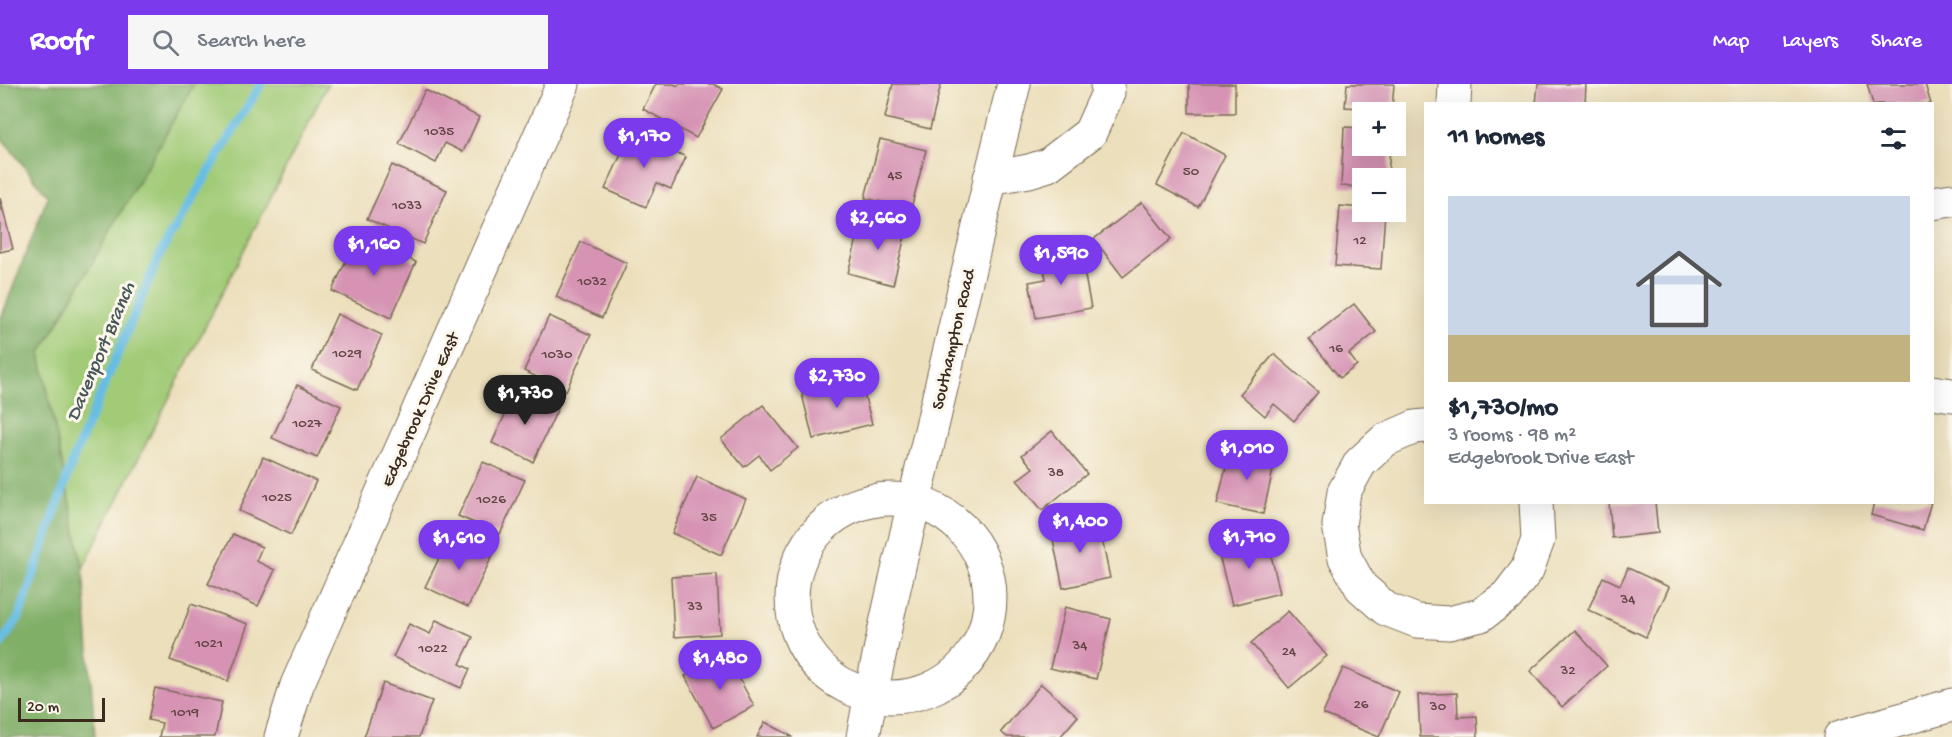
<!DOCTYPE html>
<meta charset="utf-8">
<style>
:root{--surface:#fff;--page:#f6f6f7;--text:#1f2937;--muted:#747a83;--accent:#7c3aed}
body{margin:0;font-family:"Gochi Hand",sans-serif;background:var(--page);color:var(--text);height:100vh;display:flex;flex-direction:column;font-size:22px;white-space:nowrap}
*{box-sizing:border-box;margin:0}
p{font-size:20px;color:var(--muted)}
.icon{flex:none;width:33px;height:33px;fill:none;stroke:currentColor;stroke-width:2;stroke-linecap:round;stroke-linejoin:round}
.map{position:relative;flex:1;overflow:hidden}
.sheet{position:absolute;left:1424px;top:18px;width:510px;height:402px;display:flex;flex-direction:column;background:var(--surface);border-radius:0px;box-shadow:0 6px 24px #0002}
.sheet>*{flex:none}
.controls{position:absolute;left:1352px;top:18px;display:grid;gap:12px}
.controls a{display:grid;place-items:center;width:54px;height:54px;border-radius:0px;background:var(--surface);box-shadow:0 6px 24px #0002;font-size:30px}
.scale{position:absolute;left:18px;bottom:15px;width:87px;box-sizing:border-box;padding-left:6px;border:3px solid #3b2a1e;border-top:0;font-size:16px;line-height:21px;white-space:nowrap;color:#3b2a1e;-webkit-text-stroke:4px #fbf7ec;paint-order:stroke}
.price{position:absolute;translate:-50% -51px;padding:0 14px;border-radius:21px;background:var(--accent);color:#fff;font-size:20px;line-height:39px;filter:drop-shadow(0 2px 3px #0008)}
.price::after{content:'';position:absolute;left:50%;top:36px;width:18px;height:14px;margin-left:-9px;background:inherit;clip-path:polygon(0 0,100% 0,50% 100%)}
.price.selected{background:#222;color:#fff}
ul{padding:0;list-style:none}
li{display:grid;align-content:center;gap:12px;height:318px;padding:0 24px}
li span{display:grid;place-items:center;height:186px;border-radius:0px;color:#555}
li>.icon{margin-inline-start:auto}
span .icon{width:108px;height:108px;fill:#fffc;stroke-width:1}
li b{font-size:26px}
h2{display:flex;justify-content:space-between;align-items:center;height:72px;padding:0 24px;font-size:26px}
header{display:flex;align-items:center;gap:36px;box-sizing:border-box;height:84px;padding:0 30px;background:var(--accent);color:#fff}
header strong{font-size:28px}
nav{display:flex;gap:33px;margin-inline-start:auto;font-size:21px}
.search{width:420px;height:54px;background:var(--page);display:flex;align-items:center;gap:15px;box-sizing:border-box;padding:0 21px;border-radius:0px;color:var(--muted);font-size:22px}
.map>svg:first-child{display:block}
.green{fill:#a1cb77;stroke:#6e7a4a;stroke-width:1.5}
.forest{fill:#80af68;stroke:#5e6c43;stroke-width:1.5}
.lines{fill:none;stroke-linecap:round;stroke-linejoin:round}
.stream{stroke:#67bde4;stroke-width:9}
.building{fill:#d693b4}
.minor-casing{stroke:#796955;stroke-width:35}
.minor{stroke:#fff;stroke-width:33}
.labels{text-anchor:middle;stroke-width:6;stroke-linejoin:round;paint-order:stroke}
.number-label{font-size:15px;fill:#624444}
.street-label{font-size:18px;fill:#3b2a1e;stroke:#fbf7ec}
.water-label{font-size:20px;font-style:italic;fill:#485659;stroke:#fbf7ec}
</style>
<header>
<strong>Roofr</strong>
<div class="search"><svg class="icon" aria-label="search" viewBox="0 0 24 24"><circle cx="10" cy="10" r="6"/><path d="M15 15l6 6"/></svg>Search here</div>
<nav><a>Map</a><a>Layers</a><a>Share</a></nav>
</header>
<div class="map">
<svg width="1952" height="653" viewBox="0 0 1952 653">
<rect width="100%" height="100%" fill="#fbf7ec"/>
<filter id="ink" filterUnits="userSpaceOnUse"><feTurbulence type="fractalNoise" baseFrequency=".0167" numOctaves="2"/><feDisplacementMap in="SourceGraphic" scale="12" xChannelSelector="R" yChannelSelector="G"/><feConvolveMatrix kernelMatrix="1 2 1 2 8 2 1 2 1" color-interpolation-filters="sRGB"/></filter>
<filter id="wash" filterUnits="userSpaceOnUse"><feTurbulence type="fractalNoise" baseFrequency=".008" numOctaves="4" result="noise"/><feDisplacementMap in="SourceGraphic" scale="24" xChannelSelector="R" yChannelSelector="G"/><feGaussianBlur stdDeviation="1.35" result="paint"/><feColorMatrix in="noise" values="0 0 0 0 0 0 0 0 0 0 0 0 0 0 0 0 0 1.4 0 .05"/><feComposite in="paint" operator="in"/></filter>
<g filter="url(#wash)">
<rect width="100%" height="100%" fill="#ecdfbc"/>
<path class="green" d="M194 0H328L83 484 40 270Z"/>
<path class="forest" d="M0 0H194L40 270 83 484 95 653H0V237L48 112 0 52Z"/>
<g class="lines">
<path class="stream" d="M0 561 19 533 74 373 160 170 261 0"/>
</g>
<g id="blocks">
<g class="building">
<path d="M656 0H674L678 2 679 0H713L723 5 696 54 643 25Z"/>
<path d="M893 0H941L930 45 885 34Z"/>
<rect x="1189" y="0" width="46" height="29"/>
<path d="M1347 0H1394L1392 26 1345 23Z"/>
<path d="M1538 0H1586L1585 20H1536Z"/>
<path d="M1867 0H1925L1931 20H1873Z"/>
<path d="M425 6 479 33 463 68 445 59 436 79 399 60Z"/>
<path d="M1344 43 1362 44V62H1390L1388 94H1362V103L1341 102Z"/>
<path d="M632 47 686 73 671 105 657 99 646 123 605 105Z"/>
<path d="M1184 49 1225 71 1198 123 1157 101Z"/>
<path d="M880 55 926 66 911 125 865 114Z"/>
<path d="M392 81 447 106 423 160 367 135Z"/>
<path d="M0 114 13 165 0 168Z"/>
<path d="M1142 118 1171 155 1123 193 1094 155Z"/>
<path d="M1340 122 1362 124V128H1385L1381 185 1335 182Z"/>
<path d="M863 132 907 144 893 201 848 189Z"/>
<path d="M358 151 416 178 391 234 332 207Z"/>
<path d="M581 158 627 179 602 234 556 213Z"/>
<path d="M1080 166 1091 224 1036 234 1029 198 1046 195 1042 173Z"/>
<path d="M1354 220 1376 248 1349 270 1357 281 1340 294 1309 255Z"/>
<path d="M337 230 382 251 357 306 312 286Z"/>
<path d="M549 232 591 251 566 307 524 287Z"/>
<path d="M1274 270 1318 308 1294 337 1274 320 1265 332 1240 310Z"/>
<path d="M860 294 872 340 813 355 802 310Z"/>
<path d="M297 301 341 322 317 374 272 354Z"/>
<path d="M517 305 558 324 533 378 492 359Z"/>
<path d="M763 321 798 364 770 386 759 371 744 383 721 355Z"/>
<path d="M1052 347 1087 390 1042 426 1017 396 1033 384 1022 371Z"/>
<path d="M1231 363 1276 373 1263 430 1217 420Z"/>
<path d="M263 373 316 397 291 451 239 427Z"/>
<path d="M483 378 525 396 500 450 458 432Z"/>
<path d="M697 393 746 415 721 471 672 449Z"/>
<path d="M1609 418H1655L1658 449 1612 454Z"/>
<path d="M1874 418H1931L1923 446 1871 431Z"/>
<path d="M1098 436 1110 494 1063 504 1051 446Z"/>
<path d="M233 450 262 463 256 477 275 486 258 522 208 500Z"/>
<path d="M451 450 493 470 468 523 425 503Z"/>
<path d="M1266 450 1280 509 1232 521 1217 463Z"/>
<path d="M1628 484 1669 503 1646 553 1588 526 1603 493 1620 501Z"/>
<path d="M717 490 720 550 674 553 671 493Z"/>
<path d="M191 520 248 540 228 597 170 576Z"/>
<path d="M1065 523 1111 535 1096 595 1050 584Z"/>
<path d="M1288 527 1327 572 1289 604 1251 559Z"/>
<path d="M436 536 473 553 460 580 470 585 461 604 393 573 409 540 430 550Z"/>
<path d="M1575 546 1607 582 1562 623 1530 587Z"/>
<path d="M726 570 754 622 713 644 685 592Z"/>
<path d="M1343 584 1399 608 1379 653 1323 630Z"/>
<path d="M383 599 432 617 419 653H364Z"/>
<path d="M1041 600 1078 632 1060 653H1007L1001 648Z"/>
<path d="M155 604 222 618 215 653H159L162 639 148 636Z"/>
<path d="M1457 609 1458 633 1477 632 1478 653H1420L1418 611Z"/>
<path d="M765 638 793 653H757Z"/>
</g>
</g>
</g>
<g filter="url(#ink)">
<use href="#blocks" fill-opacity="0" stroke="#796955" stroke-width="1.5"/>
<g class="lines">
<defs>
<g id="minor">
<path d="M1454 20 1455 0"/>
<path d="M990 94 1029 87 1048 81 1090 49 1108 9 1107 0"/>
<path d="M1932 119 1952 116"/>
<path d="M1932 308 1952 311"/>
<path d="M1425 342 1415 343 1385 356 1360 379 1344 408 1339 441 1345 474 1361 503 1386 525 1417 537 1449 539 1481 531 1507 512 1527 486 1538 456 1536 418"/>
<circle cx="891" cy="514" r="99"/>
<path d="M281 653 297 601 563 0"/>
<path d="M863 653C881 553 906 454 929 355 957 236 984 118 1014 0"/>
<path d="M1840 653 1952 621"/>
</g>
</defs>
<use href="#minor" class="minor-casing"/>
<use href="#minor" class="minor"/>
</g>
</g>
<g class="labels">
<g class="number-label">
<text x="439" y="51">1035</text>
<text x="1191" y="91">50</text>
<text x="895" y="95">45</text>
<text x="407" y="125">1033</text>
<text x="1360" y="160">12</text>
<text x="592" y="201">1032</text>
<text x="1336" y="268">16</text>
<text x="347" y="273">1029</text>
<text x="557" y="274">1030</text>
<text x="307" y="343">1027</text>
<text x="1056" y="392">38</text>
<text x="277" y="417">1025</text>
<text x="491" y="419">1026</text>
<text x="709" y="437">35</text>
<text x="1628" y="519">34</text>
<text x="695" y="526">33</text>
<text x="209" y="563">1021</text>
<text x="1080" y="565">34</text>
<text x="433" y="568">1022</text>
<text x="1289" y="571">24</text>
<text x="1568" y="590">32</text>
<text x="1361" y="624">26</text>
<text x="1438" y="626">30</text>
<text x="185" y="632">1019</text>
</g>
<g class="street-label">
<text transform="translate(952 255) rotate(-77)" y="6">Southampton Road</text>
<text transform="translate(419 325) rotate(-66)" y="6">Edgebrook Drive East</text>
</g>
<g class="water-label">
<text transform="translate(99 267) rotate(-67)" y="7">Davenport Branch</text>
</g>
</g>
</svg>
<div class="controls">
<a>+</a>
<a>−</a>
</div>
<div class="scale">20 m</div>
<b class="price" style="left:644px;top:85px">$1,170</b>
<b class="price" style="left:878px;top:167px">$2,660</b>
<b class="price" style="left:374px;top:193px">$1,160</b>
<b class="price" style="left:1061px;top:202px">$1,590</b>
<b class="price" style="left:837px;top:325px">$2,730</b>
<b class="price selected" style="left:525px;top:342px">$1,730</b>
<b class="price" style="left:1247px;top:397px">$1,010</b>
<b class="price" style="left:1080px;top:470px">$1,400</b>
<b class="price" style="left:1249px;top:486px">$1,710</b>
<b class="price" style="left:459px;top:487px">$1,610</b>
<b class="price" style="left:720px;top:607px">$1,480</b>
<section class="sheet">
<h2>11 homes<svg class="icon" aria-label="filters" viewBox="0 0 24 24"><path d="M4 7h16M4 17h16"/><circle cx="9" cy="7" r="2"/><circle cx="15" cy="17" r="2"/></svg></h2>
<ul>
<li><span style="background:linear-gradient(#c9d6e8 75%,#c2b280 0)"><svg class="icon" aria-label="home" viewBox="0 0 24 24"><path d="M3 11l9-7 9 7M6 9v11h12V9"/></svg></span><div><b>$1,730/mo</b><p>3 rooms · 98 m²</p><p>Edgebrook Drive East</p></div></li>
</ul>
</section>
</div>
